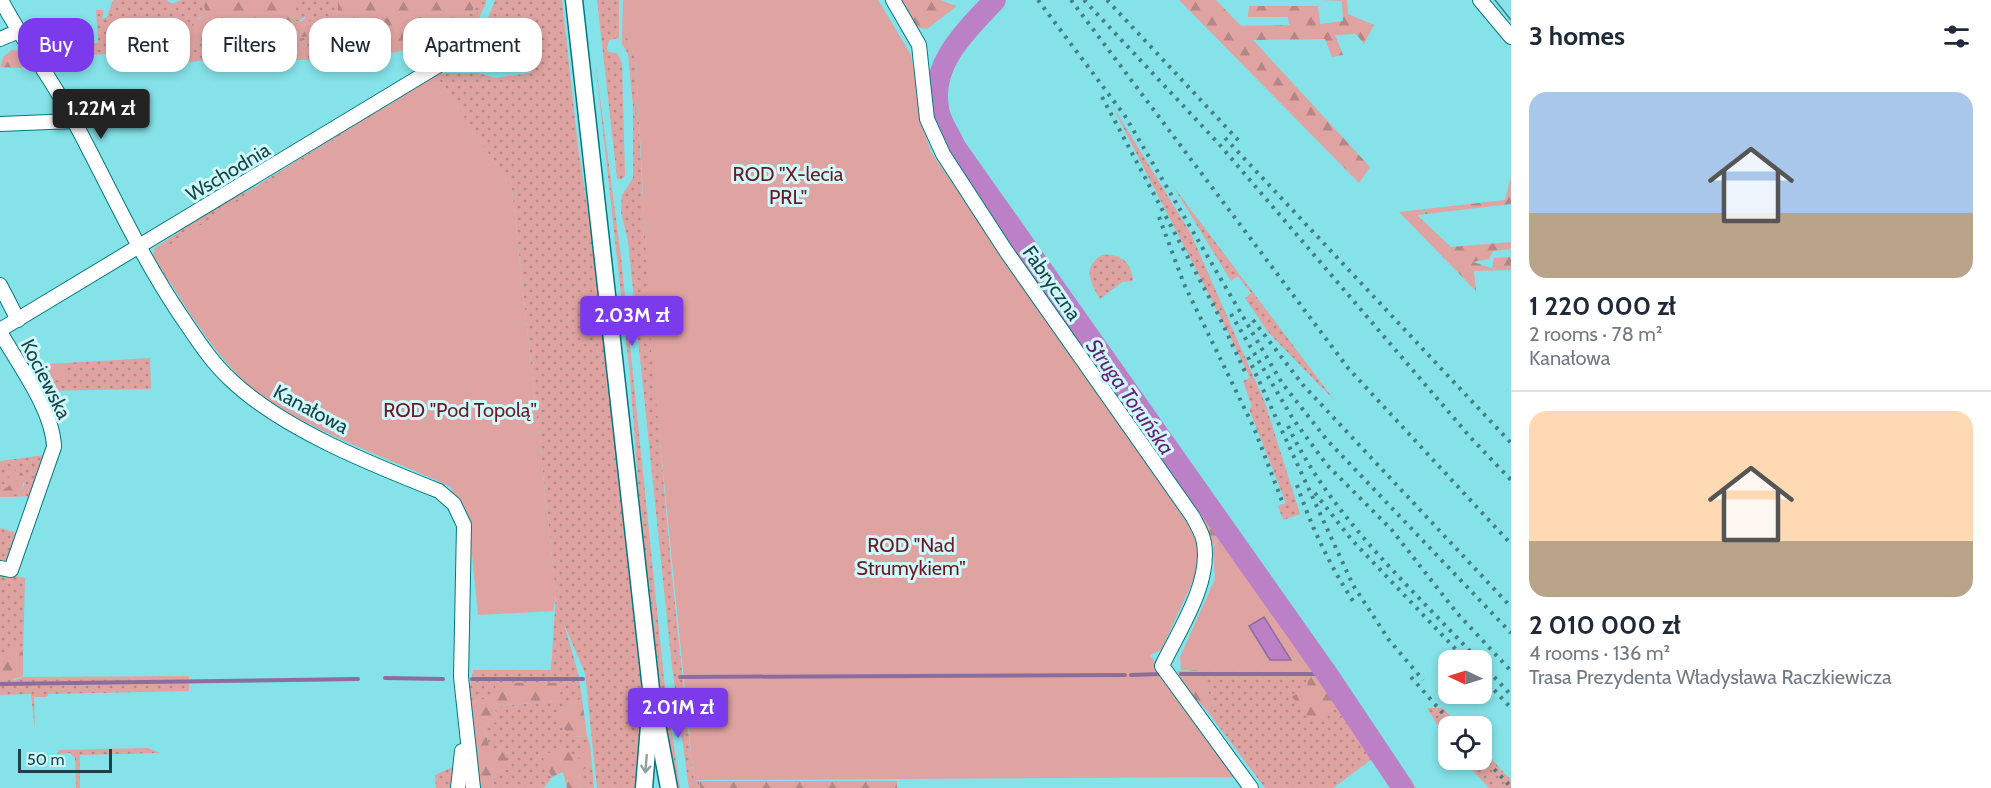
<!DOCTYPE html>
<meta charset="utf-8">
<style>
:root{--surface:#fff;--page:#f6f6f7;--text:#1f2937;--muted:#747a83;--line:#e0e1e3;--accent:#7c3aed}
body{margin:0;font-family:Cabin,sans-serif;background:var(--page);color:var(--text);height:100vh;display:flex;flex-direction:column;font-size:22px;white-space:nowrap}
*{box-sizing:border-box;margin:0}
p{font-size:20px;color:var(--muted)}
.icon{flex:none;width:33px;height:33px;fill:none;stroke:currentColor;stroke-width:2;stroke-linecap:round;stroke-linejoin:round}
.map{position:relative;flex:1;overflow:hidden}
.drawer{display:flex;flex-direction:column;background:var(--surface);width:480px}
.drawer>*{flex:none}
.guide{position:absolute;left:18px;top:18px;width:570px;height:54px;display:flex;gap:12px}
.needle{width:39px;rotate:274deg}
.buttons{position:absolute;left:1438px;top:650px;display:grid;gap:12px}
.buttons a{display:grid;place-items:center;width:54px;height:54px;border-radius:12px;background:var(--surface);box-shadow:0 3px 9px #0003;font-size:30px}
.scale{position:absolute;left:18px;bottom:15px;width:94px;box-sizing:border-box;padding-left:6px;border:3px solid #1b4245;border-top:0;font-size:16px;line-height:21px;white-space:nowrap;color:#1b4245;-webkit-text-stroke:4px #cffafd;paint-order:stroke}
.price{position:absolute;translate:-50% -51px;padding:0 14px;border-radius:6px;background:var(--accent);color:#fff;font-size:20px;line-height:39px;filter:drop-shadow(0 2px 3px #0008)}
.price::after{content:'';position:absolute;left:50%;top:36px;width:18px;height:14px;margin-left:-9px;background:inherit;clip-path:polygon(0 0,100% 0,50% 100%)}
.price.active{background:#222;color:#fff}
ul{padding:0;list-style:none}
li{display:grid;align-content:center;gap:12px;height:318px;padding:0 18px}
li+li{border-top:2px solid var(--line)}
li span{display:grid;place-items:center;height:186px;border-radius:18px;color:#555}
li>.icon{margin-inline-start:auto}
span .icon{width:108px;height:108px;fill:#fffc;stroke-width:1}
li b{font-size:26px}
h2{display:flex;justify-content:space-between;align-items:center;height:72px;padding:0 18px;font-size:26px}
.chip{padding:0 21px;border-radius:18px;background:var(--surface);box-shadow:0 3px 9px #0003;font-size:21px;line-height:54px}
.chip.active{background:var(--accent);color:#fff}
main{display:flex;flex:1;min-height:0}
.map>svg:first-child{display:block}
.grass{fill:url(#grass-dots)}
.forest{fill:url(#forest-firs)}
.garden{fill:#dfa3a1}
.water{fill:#bc80c7;stroke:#8c6da0;stroke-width:1.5}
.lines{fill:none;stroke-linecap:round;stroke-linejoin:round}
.stream{stroke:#8c6da0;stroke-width:4}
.river{stroke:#bc80c7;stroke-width:22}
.minor-casing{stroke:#007a80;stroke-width:16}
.major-casing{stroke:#007a80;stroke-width:19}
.minor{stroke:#fff;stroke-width:14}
.major{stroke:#fff;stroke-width:16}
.tram{stroke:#437f83;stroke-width:1.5}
.rail{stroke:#437f83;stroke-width:4;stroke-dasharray:3 6;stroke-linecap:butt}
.oneway{stroke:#8da0a2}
.labels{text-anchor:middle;stroke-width:6;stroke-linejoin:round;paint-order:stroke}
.street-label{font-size:20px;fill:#1b4245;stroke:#cffafd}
.park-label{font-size:20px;fill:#6f1820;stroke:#cffafd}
.water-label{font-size:21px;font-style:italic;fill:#671f74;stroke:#cffafd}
</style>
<main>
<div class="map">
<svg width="1511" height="788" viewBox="0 0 1511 788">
<defs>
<pattern id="grass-dots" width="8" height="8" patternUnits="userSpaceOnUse" patternTransform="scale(1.5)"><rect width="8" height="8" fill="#dfa3a1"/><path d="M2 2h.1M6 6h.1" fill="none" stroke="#b48685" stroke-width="1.8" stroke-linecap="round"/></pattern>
<pattern id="forest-firs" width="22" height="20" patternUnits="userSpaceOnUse" patternTransform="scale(1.5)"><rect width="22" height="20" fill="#dfa3a1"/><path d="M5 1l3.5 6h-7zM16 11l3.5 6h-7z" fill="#b48685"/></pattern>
</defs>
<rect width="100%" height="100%" fill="#84e2e8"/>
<g class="grass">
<path d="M113 0H167L171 4 181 0H206L207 14 199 18 187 31 171 33 169 31 184 18 139 17 129 31 128 36 134 43V52L50 58 52 64H46L28 36 29 34 39 46 98 43 96 10H104L102 19 107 17Z"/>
<path d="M295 0H337C341 11 332 21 337 32L330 47 331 60H306V44L300 37 271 40 268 35 278 31 285 35 302 34 309 18 304 17 297 23 291 20 295 13Z"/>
<path d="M473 0H486V3L477 22 458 35 460 45 428 65 420 45 401 51 410 30 473 10Z"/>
<path d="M495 0H562L578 147 598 275 641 681 643 709 638 788H597L585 673 564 624 578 673 582 698 560 711 573 737 587 736 590 745 579 760 542 754 552 777 544 788H494L492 773 508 769 490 750 483 724 498 722 494 706 558 701 562 684 496 683 497 695 467 704 473 670H551L556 594 512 189 436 75 154 255 170 281H165L152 257 155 248 224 202 250 190 437 73H478L495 78 530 73 534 66 533 61 526 55 517 62 496 66 449 68 490 42 483 31Z"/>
<path d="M597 0H619V38L609 40 607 48 608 52 617 53 622 63 625 176 621 180 617 178Z"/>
<path d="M623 0H625V32L636 60C646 300 666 540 694 780L699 781 700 788H689L672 667 628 241 621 212 622 195 633 178V106L628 54 622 44Z"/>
<path d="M233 15H236L240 27 235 35 221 32 206 46 207 60 148 67 142 52 196 46 222 28 228 27Z"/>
<path d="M595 59 621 257 664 679 680 788H673L644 562 630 376Z"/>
<path d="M1112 105 1191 234 1265 403 1300 514 1283 520 1278 506 1286 503 1249 409 1252 407 1243 381 1250 378C1206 285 1157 196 1112 105Z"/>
<path d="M1173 186 1335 401 1268 332 1245 298 1251 293 1238 276 1231 281Z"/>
<path d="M1102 255C1121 253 1132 263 1133 281L1122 282 1100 299C1090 283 1082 267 1102 255Z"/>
<path d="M150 358 151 389 39 391 32 379 65 380V363Z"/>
<path d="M45 455 35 496 10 497 22 490 25 483 10 480V485L0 492V461Z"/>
<path d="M0 528 20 534 10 558 2 563 0 562Z"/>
<path d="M0 573 25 578 23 653 18 647 0 665Z"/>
<path d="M1197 670H1311L1322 677 1306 678 1308 685 1293 697 1336 705 1372 759 1333 788H1265L1208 712 1215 705Z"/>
<path d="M0 676 15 680 23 677 189 676V691L48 694 47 697H34L35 730 31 694 0 695Z"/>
<path d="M1427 708H1443L1460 726H1449V744Z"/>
<path d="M148 748 161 753 80 755V788H76L75 758 70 753 57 754 59 750Z"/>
<path d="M1482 749 1511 780V788H1489L1462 759H1482Z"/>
<path d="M592 765 594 788H581L579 772Z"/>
<path d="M455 766V788H436L435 775Z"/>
</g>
<g class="forest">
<path d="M206 0H295L296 13 292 21H302L312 11 314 12 309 21H315L320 25V35C308 38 287 37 278 31L268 35 271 40 300 37 306 44V60H207L206 46 221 32 229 31 231 35H236L240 27 236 15 233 16 234 24 222 28 196 46 134 52V44L128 36 129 30 139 17 184 18 185 23 181 29 169 31H187L195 21 207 14 204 7Z"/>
<path d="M337 0H473V10L453 32 434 45 410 30 401 51 355 60H331L330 47 337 32C332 21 341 11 337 0Z"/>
<path d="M900 0H940L957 6 927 29 913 26Z"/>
<path d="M1179 0H1216L1241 26 1289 25 1288 17H1248L1249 6H1318L1320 24 1343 21 1342 1 1321 0H1347L1348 14 1374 25 1364 44 1356 34 1335 35 1343 55 1332 57 1325 39 1253 40 1370 167 1359 183Z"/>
<path d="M12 50 27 51 30 64 21 68 0 67 3 57Z"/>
<path d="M953 132 960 149 1027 235 1038 256 1070 293 1088 323 1076 328 1067 325 941 137Z"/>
<path d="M1511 176V204L1417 215 1451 247 1511 242V249L1493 251 1489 259 1473 262 1492 268 1494 258 1511 257V270L1474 271 1476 291 1399 212 1505 200Z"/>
<path d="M1095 334 1416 788H1391L1336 705 1314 724 1292 697 1308 685 1305 678 1321 676 1311 670 1219 538 1210 549 1177 488 1176 474 1085 339Z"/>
<path d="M13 470 20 471 24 476 22 490 10 497H0V492L10 485 8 475Z"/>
<path d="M11 647H18L23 653V677L7 680 0 676V665Z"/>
<path d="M1197 670 1215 705 1208 712 1185 688 1177 671Z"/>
<path d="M495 683H562L559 701 494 706 498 722 483 724 490 750 504 747 508 769 492 773 494 788H481L467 704 496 695Z"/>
<path d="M582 698 587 736 573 737 557 722 560 711Z"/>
<path d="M590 745 592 765 579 772 581 788H567L563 772 552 777 541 754 567 750 579 759Z"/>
<path d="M699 781H897V788H700Z"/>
</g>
<g class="garden">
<path d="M625 0H878L911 55 924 130 931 152 1197 537 1200 566 1161 650 1150 655 1238 777 694 780 651 351 636 60 625 32Z"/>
<path d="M436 75 512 189 556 594 553 611 478 615 471 544 451 487C391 459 325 437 269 401 224 373 181 301 154 255Z"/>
<path d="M65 363V381L32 379 24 365Z"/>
<path d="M1219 538 1311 670H1181L1180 657 1215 579 1213 548Z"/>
</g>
<path class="water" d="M1264 617 1291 660H1270L1249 626Z"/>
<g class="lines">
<g class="stream">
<path d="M1181 674H1327"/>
<path d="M1131 675 1161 674"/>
<path d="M680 677 1125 675"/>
<path d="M385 678 443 679"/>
<path d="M472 679H583"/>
<path d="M0 684 358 679"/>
</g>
<path class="river" d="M995 0C967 30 930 63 938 108 939 121 950 135 955 147L1327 674 1403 788"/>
<defs>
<g id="minor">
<path d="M1 0C23 42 52 79 74 121 109 186 139 254 181 316 196 338 211 362 231 380 282 429 373 465 439 491L454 504 464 525 461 677 473 788"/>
<path d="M893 0 919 45 927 119 943 154 1006 251 1193 517C1197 525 1203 534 1204 543 1211 584 1179 630 1162 666L1251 788"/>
<path d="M1480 0 1511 37"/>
<path d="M0 39 19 31"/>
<path d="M0 124 74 121"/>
<path d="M0 285 18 320"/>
<path d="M0 330 474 44"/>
<path d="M0 332C18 364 53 410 54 447L11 570 0 568"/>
<path d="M458 788 462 751"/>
</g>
<g id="major">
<path d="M574 0 652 698 669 788"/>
<path d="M644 788 650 713"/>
</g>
</defs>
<use href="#minor" class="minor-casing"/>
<use href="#major" class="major-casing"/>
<use href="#minor" class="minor"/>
<use href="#major" class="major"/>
<path class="tram" d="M1495 0 1511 20"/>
<g class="rail">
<path d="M1038 0 1125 116 1282 383 1327 440 1511 633"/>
<path d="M1071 0 1348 368 1511 544"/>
<path d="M1084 0 1219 144 1471 438 1511 480"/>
<path d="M1107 0 1240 142"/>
<path d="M1102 97 1218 314 1246 374"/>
<path d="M1225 138 1511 443"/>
<path d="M1159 217 1184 284 1254 428 1282 501"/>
<path d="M1231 314 1293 419 1327 465 1391 529 1457 613 1511 671"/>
<path d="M1253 320 1303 385 1511 607"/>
<path d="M1248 357 1353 585 1389 640 1423 680"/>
<path d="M1288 426C1331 517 1411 587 1478 660"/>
<path d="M1297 485C1311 526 1329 564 1353 601"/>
<path d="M1315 493 1351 539 1466 660"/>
<path d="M1482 664 1511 695"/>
<path d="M1411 677 1454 726"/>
<path d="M1482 677 1511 708"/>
<path d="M1482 756 1511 787"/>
</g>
</g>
<defs><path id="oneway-shaft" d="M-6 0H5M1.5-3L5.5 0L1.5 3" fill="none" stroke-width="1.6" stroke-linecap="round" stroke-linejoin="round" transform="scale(1.5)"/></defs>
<use class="oneway" href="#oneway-shaft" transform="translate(646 764) rotate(95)"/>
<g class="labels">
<g class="street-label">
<text transform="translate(228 172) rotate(-31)" y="7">Wschodnia</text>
<text transform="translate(1052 283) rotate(55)" y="7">Fabryczna</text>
<text transform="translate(46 379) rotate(63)" y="7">Kociewska</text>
<text transform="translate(311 409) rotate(28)" y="7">Kanałowa</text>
</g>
<g class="park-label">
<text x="788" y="181">ROD "X-lecia<tspan x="788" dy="23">PRL"</tspan></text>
<text x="460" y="417">ROD "Pod Topolą"</text>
<text x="911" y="552">ROD "Nad<tspan x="911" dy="23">Strumykiem"</tspan></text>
</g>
<g class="water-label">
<text transform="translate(1130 397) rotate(55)" y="7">Struga Toruńska</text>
</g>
</g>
</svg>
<div class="buttons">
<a><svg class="needle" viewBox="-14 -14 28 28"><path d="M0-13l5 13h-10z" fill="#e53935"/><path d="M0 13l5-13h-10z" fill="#747a83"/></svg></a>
<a><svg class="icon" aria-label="locate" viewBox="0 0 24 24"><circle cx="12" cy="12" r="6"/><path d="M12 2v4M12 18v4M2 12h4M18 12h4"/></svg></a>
</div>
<div class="scale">50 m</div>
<b class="price active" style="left:101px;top:140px">1.22M zł</b>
<b class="price" style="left:632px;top:347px">2.03M zł</b>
<b class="price" style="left:678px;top:739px">2.01M zł</b>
<div class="guide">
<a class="chip active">Buy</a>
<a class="chip">Rent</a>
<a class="chip">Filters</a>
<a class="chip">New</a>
<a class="chip">Apartment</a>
</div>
</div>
<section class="drawer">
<h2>3 homes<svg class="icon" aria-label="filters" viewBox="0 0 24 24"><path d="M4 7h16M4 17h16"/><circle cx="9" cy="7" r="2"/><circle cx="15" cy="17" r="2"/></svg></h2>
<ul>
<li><span style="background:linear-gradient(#a9c7e8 65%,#b9a48a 0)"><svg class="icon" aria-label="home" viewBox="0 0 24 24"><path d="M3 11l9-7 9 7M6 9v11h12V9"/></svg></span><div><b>1 220 000 zł</b><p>2 rooms · 78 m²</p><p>Kanałowa</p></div></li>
<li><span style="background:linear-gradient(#ffd9b3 70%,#b9a48a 0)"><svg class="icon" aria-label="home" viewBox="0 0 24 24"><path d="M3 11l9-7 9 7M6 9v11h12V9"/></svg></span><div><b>2 010 000 zł</b><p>4 rooms · 136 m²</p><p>Trasa Prezydenta Władysława Raczkiewicza</p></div></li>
</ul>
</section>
</main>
